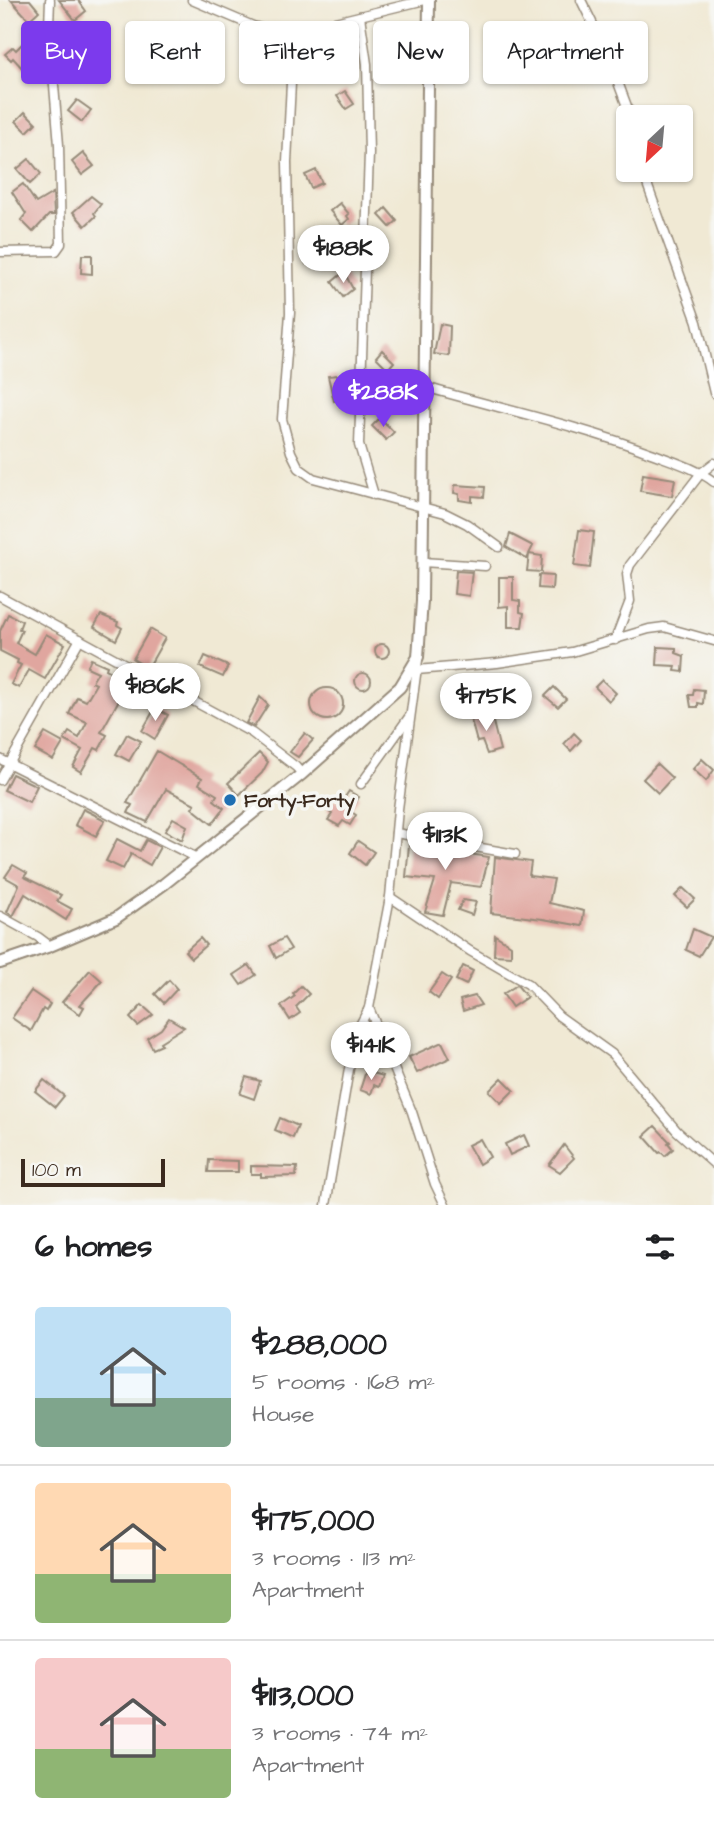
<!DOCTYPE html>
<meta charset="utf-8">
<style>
:root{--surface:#fff;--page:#f6f6f6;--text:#202124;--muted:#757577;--line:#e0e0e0;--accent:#7c3aed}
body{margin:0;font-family:"Architects Daughter",sans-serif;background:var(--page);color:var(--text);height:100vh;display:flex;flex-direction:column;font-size:26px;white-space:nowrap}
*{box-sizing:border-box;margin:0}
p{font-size:23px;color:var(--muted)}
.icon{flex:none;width:38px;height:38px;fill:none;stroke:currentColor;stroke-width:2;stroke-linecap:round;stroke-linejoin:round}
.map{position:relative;height:1205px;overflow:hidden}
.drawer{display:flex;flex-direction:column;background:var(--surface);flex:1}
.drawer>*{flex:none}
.top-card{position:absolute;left:21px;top:21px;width:672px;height:63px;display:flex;gap:14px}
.needle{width:46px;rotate:206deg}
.controls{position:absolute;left:616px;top:105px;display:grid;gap:14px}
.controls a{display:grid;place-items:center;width:77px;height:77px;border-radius:7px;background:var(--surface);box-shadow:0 2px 5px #0004;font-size:35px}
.scale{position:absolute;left:21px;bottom:18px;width:144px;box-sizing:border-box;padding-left:7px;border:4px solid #3b2a1e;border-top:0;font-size:19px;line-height:24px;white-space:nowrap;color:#3b2a1e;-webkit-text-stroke:5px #f6f6f2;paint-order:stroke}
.price{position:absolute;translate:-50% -60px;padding:0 16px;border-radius:24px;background:#fff;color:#222;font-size:23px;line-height:46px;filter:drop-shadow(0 2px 4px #0008)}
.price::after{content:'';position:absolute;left:50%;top:42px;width:21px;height:16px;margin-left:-10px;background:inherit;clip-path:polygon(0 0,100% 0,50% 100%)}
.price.current{background:var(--accent);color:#fff}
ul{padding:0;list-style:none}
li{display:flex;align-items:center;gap:21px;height:175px;padding:0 35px}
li+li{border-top:2px solid var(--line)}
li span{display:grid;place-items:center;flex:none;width:196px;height:140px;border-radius:7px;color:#555}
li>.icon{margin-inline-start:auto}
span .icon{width:84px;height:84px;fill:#fffc;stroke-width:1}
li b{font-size:30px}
h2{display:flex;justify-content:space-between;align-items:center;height:84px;padding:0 35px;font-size:30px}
.chip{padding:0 24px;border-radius:7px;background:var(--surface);box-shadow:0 2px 5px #0004;font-size:24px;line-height:63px}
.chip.current{background:var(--accent);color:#fff}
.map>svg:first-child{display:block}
.building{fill:#e0a69f}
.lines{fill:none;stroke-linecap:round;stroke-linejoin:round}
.street-casing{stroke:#968a79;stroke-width:11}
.secondary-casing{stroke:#968a79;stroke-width:14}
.street{stroke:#fff;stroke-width:8}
.secondary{stroke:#fff;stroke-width:10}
.poi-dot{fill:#1f6fb2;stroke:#f6f6f2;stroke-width:2.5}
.labels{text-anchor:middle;stroke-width:7;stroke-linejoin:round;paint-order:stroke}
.poi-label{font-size:19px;font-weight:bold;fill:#3b2a1e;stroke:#f6f6f2;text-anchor:start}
</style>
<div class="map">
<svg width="714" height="1205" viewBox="0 0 714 1205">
<rect width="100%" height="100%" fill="#f6f6f2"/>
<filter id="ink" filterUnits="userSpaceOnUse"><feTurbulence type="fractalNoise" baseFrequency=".0143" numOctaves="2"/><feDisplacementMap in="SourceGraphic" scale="14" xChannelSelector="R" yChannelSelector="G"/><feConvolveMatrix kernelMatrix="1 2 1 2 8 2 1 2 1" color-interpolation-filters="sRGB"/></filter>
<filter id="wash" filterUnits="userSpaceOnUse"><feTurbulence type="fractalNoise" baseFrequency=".00686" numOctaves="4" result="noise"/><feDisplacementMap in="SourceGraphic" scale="28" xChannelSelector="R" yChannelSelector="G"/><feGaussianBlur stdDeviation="1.57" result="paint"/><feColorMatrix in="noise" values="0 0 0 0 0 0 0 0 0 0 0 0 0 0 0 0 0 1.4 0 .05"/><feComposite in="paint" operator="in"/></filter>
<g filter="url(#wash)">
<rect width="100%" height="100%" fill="#f0e9d4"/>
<g id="blocks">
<g class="building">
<path d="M11 0H30L39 11 29 20Z"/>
<path d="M59 0H78L86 11 75 20Z"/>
<path d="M22 44 35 58 23 69 13 58 11 60 5 54 13 47 16 50Z"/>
<path d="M74 48 86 60 77 71 64 60Z"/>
<path d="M345 91 354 104 346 109 337 96Z"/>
<path d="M77 100 91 110 82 122 68 111Z"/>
<path d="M25 112 36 123 27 132 16 121Z"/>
<path d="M83 153 94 166 82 175 72 162Z"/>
<path d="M29 159 41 174 30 184 17 169Z"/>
<path d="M316 170 322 183 311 188 305 175Z"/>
<path d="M23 184 36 203 53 193 54 215H49L33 232 21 220 26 214 12 192Z"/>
<path d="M91 196 101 204 94 213 96 216 85 226 73 212Z"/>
<path d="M340 203 349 214 347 216 349 219 342 225 330 211Z"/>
<path d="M386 208 397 221 390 227 379 215Z"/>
<path d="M312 242 316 262 306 264 302 245Z"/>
<path d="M342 242 350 255 337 258 331 250Z"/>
<path d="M82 255H92V274L81 273Z"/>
<path d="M344 272 353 289 343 297 332 282Z"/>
<path d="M440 324 450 326 449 356 434 354Z"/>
<path d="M382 350 394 362 388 369 376 357Z"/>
<path d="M337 375 344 398 334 401 328 376Z"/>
<path d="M380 418 394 432 386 440 372 426Z"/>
<path d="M643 474 675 479 672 496 640 491Z"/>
<path d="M455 485 485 487 484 497 472 496V502L459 500V494L454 493Z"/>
<path d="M579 530 594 532 590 568 574 566Z"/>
<path d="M510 534 533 546 529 554 542 556 541 572 527 571 529 555 527 559 506 547Z"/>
<path d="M456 571 472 572 469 596 454 594Z"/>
<path d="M539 575 553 576 552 589 538 588Z"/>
<path d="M499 577H513V600L520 601V612L524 613 522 627H508V606L499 607Z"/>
<path d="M8 614 22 621 19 629 22 630 16 643 35 654 46 634 65 644 45 679 29 670 19 688 11 684 21 665 17 663 18 660 0 651V631Z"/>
<path d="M101 615 118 622 117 625 122 628 116 640 94 627Z"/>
<path d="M150 629 165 638 148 668 133 659Z"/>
<circle cx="382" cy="651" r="7"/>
<path d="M658 647 676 648V653L684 656 683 672 675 671 676 666 657 665Z"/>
<path d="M205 656 228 666 223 677 200 667Z"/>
<path d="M91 659 107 666 106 669 129 682 101 732 107 735 99 750 95 748 81 772 73 767 82 750 64 740 69 732 79 738 87 722 69 714 77 697 86 701 96 684 92 682 98 672 87 667Z"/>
<circle cx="363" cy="681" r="8"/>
<path d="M602 680 616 693 609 701 595 687Z"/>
<path d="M554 687 566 699 558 707 545 696Z"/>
<circle cx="327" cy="704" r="16"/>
<path d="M694 689 704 690 703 704 698 703V707H691L689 695H693Z"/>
<path d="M260 697 268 705 254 727 246 723Z"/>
<path d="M155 708 168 715 155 739 142 731Z"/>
<path d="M491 714 500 750 487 754 482 741 477 742 471 720Z"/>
<path d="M45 733 63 743 53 760 35 750Z"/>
<path d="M305 733 313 740 298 757 290 752Z"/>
<path d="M574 733 581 740 571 751 564 744Z"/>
<path d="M127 734 141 741 129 761 116 754Z"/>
<path d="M157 751 202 778 199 784 217 795 214 800 224 808 212 824 192 808 195 804 166 789 147 822 128 813 132 805 127 803Z"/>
<path d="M259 753 268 762 262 773 239 795 228 783Z"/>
<path d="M702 759 714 770 706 781 693 769Z"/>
<path d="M657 764 672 778 658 793 643 779Z"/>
<path d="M12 774 37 786 29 802 4 790Z"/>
<path d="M349 791 359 797 350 811 356 815 350 825 343 821 339 826 328 820 332 814 327 810 334 799 341 803Z"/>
<path d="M83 809 105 820 96 836 75 825Z"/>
<path d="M173 818 187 826 182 840 165 831Z"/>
<path d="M117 839 140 851 146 840 160 847 150 865 131 854 123 869 106 861Z"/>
<path d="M358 841 374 852 365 865 350 853Z"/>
<path d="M409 845 489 857 481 887 451 883 443 915 425 912 435 880 406 877Z"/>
<path d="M495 857 531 862 529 876 554 879 549 903 584 911 582 926 543 919 491 913Z"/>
<path d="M13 865 27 873 24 877 61 895 57 901 72 909 66 920 25 894 13 916 7 912 19 885 5 877Z"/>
<path d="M683 888 695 899 687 907 675 896Z"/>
<path d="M463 900 476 902 472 915 458 910Z"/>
<path d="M693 929 711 937 699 956 686 950Z"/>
<path d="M495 935 511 945V956L494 955Z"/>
<path d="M200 938 206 945 191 958 185 951Z"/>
<path d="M284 938 291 949 276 958 270 946Z"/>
<path d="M249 965 256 975 241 985 234 975Z"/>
<path d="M463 966 473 971 466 985 456 980Z"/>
<path d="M90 970 102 981 80 1005 84 1007 80 1014 62 1002Z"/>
<path d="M442 974 451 980 438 999 429 992Z"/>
<path d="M169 980 177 989 164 1003 155 994Z"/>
<path d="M517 985 527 997 512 1007 503 994Z"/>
<path d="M301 986 309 994 296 1007 300 1013 290 1020 281 1006 295 996 293 994Z"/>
<path d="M31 991 50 1004 46 1011 43 1009 31 1031 12 1018Z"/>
<path d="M475 996 481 1005 463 1011 460 1000Z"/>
<path d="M142 1005 153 1015 138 1026 130 1018Z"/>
<path d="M169 1018 184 1027 160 1042 162 1045 153 1049 147 1038 161 1029Z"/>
<path d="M442 1042 450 1058 417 1073 409 1057Z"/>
<path d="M366 1071 383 1076 379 1087 374 1085 371 1094 360 1090Z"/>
<path d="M246 1077 260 1081 254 1099 240 1094Z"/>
<path d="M502 1078 514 1090 501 1103 489 1091Z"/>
<path d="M44 1080 64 1096 55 1107 35 1091Z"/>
<path d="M280 1118 298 1126 293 1138 275 1130Z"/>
<path d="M655 1126 670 1142 668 1143 673 1149 665 1156 661 1152 659 1153 644 1136Z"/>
<path d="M524 1135 529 1146 510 1155 505 1144Z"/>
<path d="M480 1139 490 1157 479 1164 468 1145Z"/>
<path d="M564 1145 574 1158 560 1172 549 1165Z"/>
<path d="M209 1160 238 1161V1172H208Z"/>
<path d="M251 1166 297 1167 296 1176 261 1177V1174H251Z"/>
</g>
</g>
</g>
<g filter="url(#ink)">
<use href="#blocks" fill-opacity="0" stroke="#968a79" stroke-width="2"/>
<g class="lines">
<defs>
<g id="street">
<path d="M192 0 253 26 271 31 294 32 425 0"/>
<path d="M581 0 607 53 631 117"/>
<path d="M360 16 367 64 369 153 359 445 374 495"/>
<path d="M271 31 285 61 291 83 287 162 290 313 282 419 291 452 299 468 313 478 445 513 467 524 499 547"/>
<path d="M642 170 697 322 714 393"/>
<path d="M0 252 56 251 61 244 59 145 49 26 50 0"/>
<path d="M425 387C501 409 577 425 651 453 672 461 696 468 714 482"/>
<path d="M422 562 485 566"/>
<path d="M0 596 252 733 296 767 302 774"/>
<path d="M615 640 630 601 627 574 630 565 701 473 714 463"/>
<path d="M417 670 497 663 572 652 649 629 664 627 714 641"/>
<path d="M0 759 197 858"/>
<path d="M0 780 80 639"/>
<path d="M361 784 409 717"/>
<path d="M396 833 515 854"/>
<path d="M390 897 470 951 528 984 559 1016 612 1054 677 1131 714 1164"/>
<path d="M0 916 38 937 50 946"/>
<path d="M369 1008 412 1112 435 1184 445 1205"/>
<path d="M326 1205 349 1069 360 1025 369 1008 390 897 398 809 418 660"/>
</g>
<path id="secondary" d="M0 963 50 946 116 918 164 884 302 774 400 687 418 657 422 601 429 0"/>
</defs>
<use href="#street" class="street-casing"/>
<use href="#secondary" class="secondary-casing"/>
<use href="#street" class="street"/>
<use href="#secondary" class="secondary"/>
</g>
</g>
<circle class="poi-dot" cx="230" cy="800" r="7"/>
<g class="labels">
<g class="poi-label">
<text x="244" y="807">Forty-Forty</text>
</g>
</g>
</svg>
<div class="controls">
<a><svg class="needle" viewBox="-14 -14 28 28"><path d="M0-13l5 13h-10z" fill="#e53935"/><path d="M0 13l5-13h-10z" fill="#757577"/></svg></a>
</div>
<div class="scale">100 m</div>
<b class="price" style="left:343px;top:285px">$188K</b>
<b class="price current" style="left:383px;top:429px">$288K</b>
<b class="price" style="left:155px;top:723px">$186K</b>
<b class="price" style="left:486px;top:733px">$175K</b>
<b class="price" style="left:445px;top:872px">$113K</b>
<b class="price" style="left:371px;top:1082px">$141K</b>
<div class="top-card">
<a class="chip current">Buy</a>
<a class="chip">Rent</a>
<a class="chip">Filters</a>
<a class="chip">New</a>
<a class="chip">Apartment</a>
</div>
</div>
<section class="drawer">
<h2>6 homes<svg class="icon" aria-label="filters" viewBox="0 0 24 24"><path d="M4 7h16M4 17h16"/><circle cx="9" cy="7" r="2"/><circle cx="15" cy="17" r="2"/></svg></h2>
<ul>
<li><span style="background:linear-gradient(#bfe0f5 65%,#7fa58c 0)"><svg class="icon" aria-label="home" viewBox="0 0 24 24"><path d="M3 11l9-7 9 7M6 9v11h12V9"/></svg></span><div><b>$288,000</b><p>5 rooms · 168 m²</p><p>House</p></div></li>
<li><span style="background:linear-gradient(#ffd9b3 65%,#8fb573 0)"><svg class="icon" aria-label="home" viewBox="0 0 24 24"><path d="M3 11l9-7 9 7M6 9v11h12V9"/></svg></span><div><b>$175,000</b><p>3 rooms · 113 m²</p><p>Apartment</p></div></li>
<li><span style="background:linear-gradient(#f6c9c9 65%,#8fb573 0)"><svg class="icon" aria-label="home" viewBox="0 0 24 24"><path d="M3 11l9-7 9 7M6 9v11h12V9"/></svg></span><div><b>$113,000</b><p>3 rooms · 74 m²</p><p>Apartment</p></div></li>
</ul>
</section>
